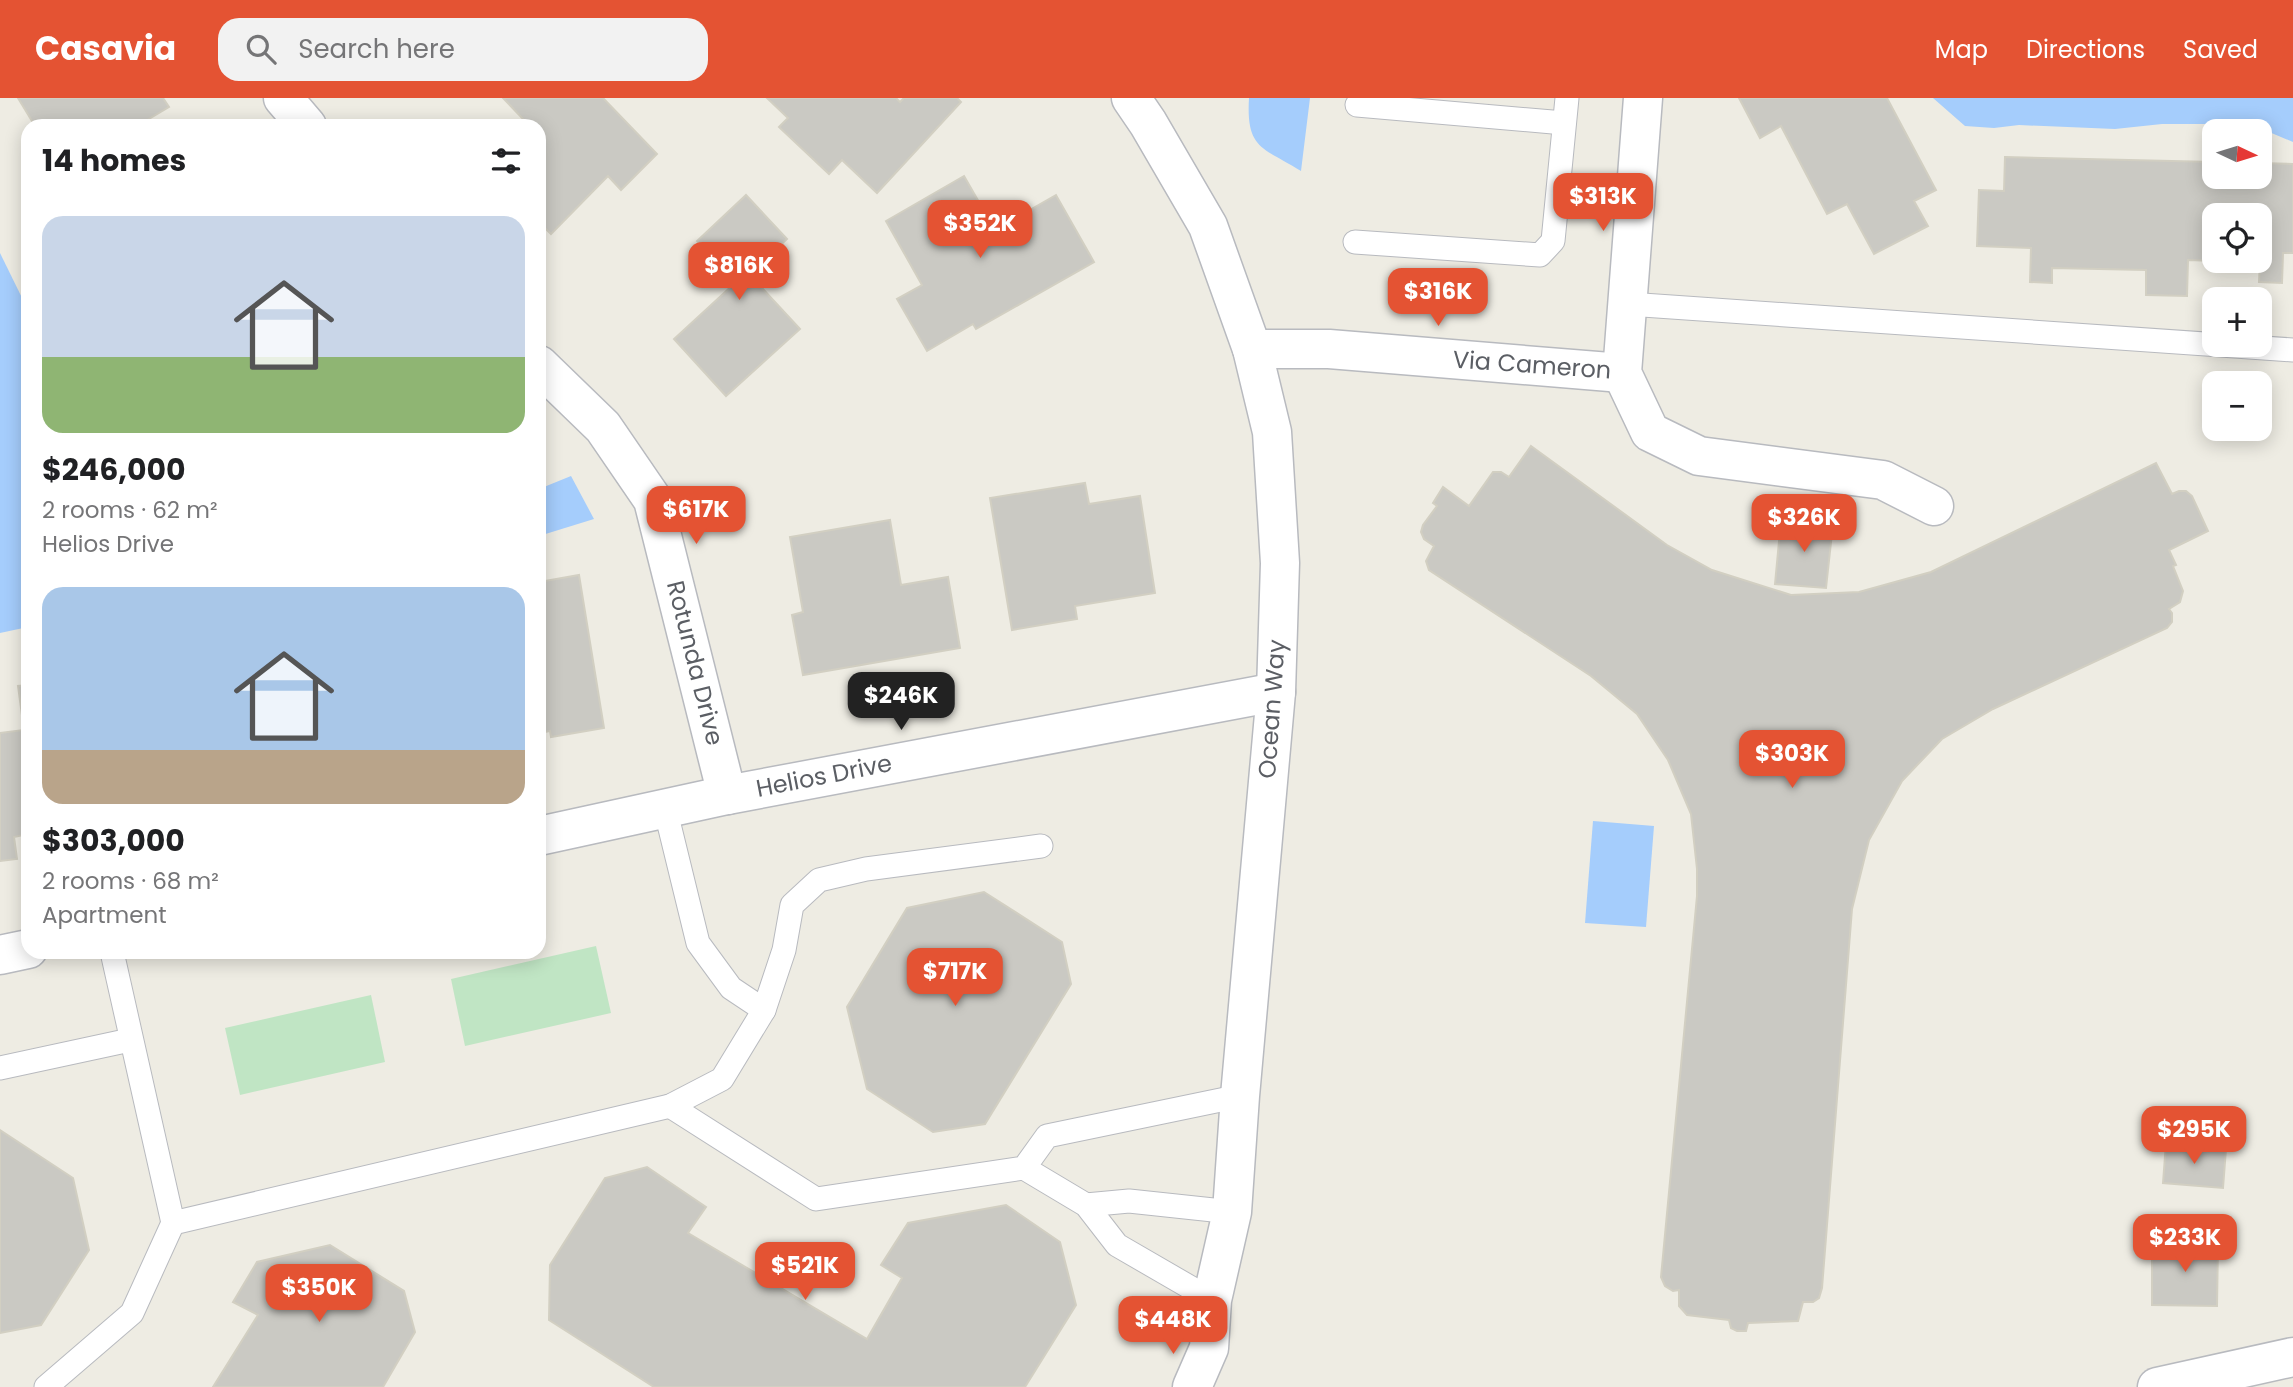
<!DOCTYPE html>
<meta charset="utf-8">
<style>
:root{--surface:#fff;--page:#f2f2f2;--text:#202124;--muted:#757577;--accent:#e45333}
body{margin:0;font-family:Poppins,sans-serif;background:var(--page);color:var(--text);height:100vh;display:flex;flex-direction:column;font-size:26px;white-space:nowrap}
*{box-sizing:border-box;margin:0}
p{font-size:23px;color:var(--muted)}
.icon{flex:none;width:38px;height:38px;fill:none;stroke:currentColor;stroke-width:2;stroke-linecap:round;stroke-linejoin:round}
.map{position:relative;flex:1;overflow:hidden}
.panel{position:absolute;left:21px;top:21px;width:525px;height:840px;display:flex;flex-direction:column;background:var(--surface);border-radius:21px;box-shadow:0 4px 18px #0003}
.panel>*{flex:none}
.needle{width:46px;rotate:94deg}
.fabs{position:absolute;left:2202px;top:21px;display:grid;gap:14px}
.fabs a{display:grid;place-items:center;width:70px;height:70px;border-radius:14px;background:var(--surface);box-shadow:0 4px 18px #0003;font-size:35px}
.price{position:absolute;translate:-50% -60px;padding:0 16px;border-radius:14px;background:var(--accent);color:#fff;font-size:23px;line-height:46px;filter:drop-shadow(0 2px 4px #0008)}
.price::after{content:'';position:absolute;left:50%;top:42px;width:21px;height:16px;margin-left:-10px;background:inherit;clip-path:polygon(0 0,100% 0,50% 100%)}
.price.active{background:#222;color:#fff}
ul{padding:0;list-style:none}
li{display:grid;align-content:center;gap:14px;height:371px;padding:0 21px}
li span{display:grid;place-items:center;height:217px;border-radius:21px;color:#555}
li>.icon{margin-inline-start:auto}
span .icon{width:126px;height:126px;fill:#fffc;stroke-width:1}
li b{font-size:30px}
h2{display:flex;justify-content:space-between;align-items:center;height:84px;padding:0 21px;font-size:30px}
header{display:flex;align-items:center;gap:42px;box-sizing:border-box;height:98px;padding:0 35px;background:var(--accent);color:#fff}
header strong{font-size:33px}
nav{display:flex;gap:38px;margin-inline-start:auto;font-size:24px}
.search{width:490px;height:63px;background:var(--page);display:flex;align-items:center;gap:18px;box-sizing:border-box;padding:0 24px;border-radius:21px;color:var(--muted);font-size:26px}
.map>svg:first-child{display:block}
.green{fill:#c0e5c4}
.water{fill:#a5cdfc}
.building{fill:#cac9c3;stroke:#d2cfc2;stroke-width:2}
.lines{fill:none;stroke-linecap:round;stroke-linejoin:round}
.service-casing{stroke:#b8babf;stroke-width:25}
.minor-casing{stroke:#b8babf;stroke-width:41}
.tertiary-casing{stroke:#b8babf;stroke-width:41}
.service{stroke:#fff;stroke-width:23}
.minor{stroke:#fff;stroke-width:38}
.tertiary{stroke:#fff;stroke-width:38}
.labels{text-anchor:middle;stroke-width:6;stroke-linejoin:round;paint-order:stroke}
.street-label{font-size:24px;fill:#5b5e64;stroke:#fff}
</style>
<header>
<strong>Casavia</strong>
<div class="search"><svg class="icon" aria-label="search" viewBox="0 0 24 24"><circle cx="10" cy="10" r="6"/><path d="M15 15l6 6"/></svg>Search here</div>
<nav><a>Map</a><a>Directions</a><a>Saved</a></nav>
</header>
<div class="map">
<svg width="2293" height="1289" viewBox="0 0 2293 1289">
<rect width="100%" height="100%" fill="#eeece3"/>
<g class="green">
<path d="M596 848 611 915 465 948 451 881Z"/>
<path d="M371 897 385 964 240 997 225 930Z"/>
</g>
<g class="water">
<path d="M1249 0H1310L1301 73C1262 49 1246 51 1249 0Z"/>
<path d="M1933 0H2293V44L2262 31 2216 26H2162L2115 31 2019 27 1994 30 1965 28Z"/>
<path d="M0 155 28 212V529L0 535Z"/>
<path d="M571 378 594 421 539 438V391Z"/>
<path d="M1593 723 1654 728 1646 829 1585 825Z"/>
</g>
<g class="building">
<path d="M18 0H163L169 9 137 28H35Z"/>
<path d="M503 0H603L657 56 621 92 608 78 551 136 539 124V28H520L525 23Z"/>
<path d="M767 0H896L900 4 904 0H957L961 4 877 95 842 62 829 76 779 29 788 20Z"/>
<path d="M1739 0H1887L1936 92 1914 103 1928 128 1874 156 1847 106 1827 116 1781 28 1760 40Z"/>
<path d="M2005 59 2214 64V79H2259V65L2293 66V155H2283L2282 185 2259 184 2260 164 2218 163H2259V117H2214V163L2188 162 2187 198 2146 197V172L2052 170V185L2030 184 2031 150 1977 148 1979 92 2004 93Z"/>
<path d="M964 78 995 132 1056 97 1094 164 976 231 973 226 927 253 897 201 922 187 886 123Z"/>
<path d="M746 97 787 141 749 176 800 231 726 298 674 241 735 185 697 143Z"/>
<path d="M1531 348 1667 447 1712 472 1791 497 1859 494 1931 474 2156 365 2172 396 2179 393H2186L2192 398 2208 433 2169 452 2176 467 2173 468 2183 493 2180 504 2169 511 2172 515V524L2167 530 1993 611 1942 641 1902 683 1869 742 1852 811 1822 1190 1819 1200 1813 1204H1803L1798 1223 1748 1225 1746 1233H1737L1731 1230 1729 1222 1687 1217 1679 1208V1192L1673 1193 1665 1188 1661 1179 1697 798V771L1691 716 1668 662 1637 616 1591 578 1429 472 1426 463 1434 448 1424 441 1421 434 1423 427 1437 408 1433 405 1443 389 1469 408 1493 374H1501L1509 379Z"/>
<path d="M1085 385 1089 406 1140 398 1155 495 1075 508 1077 521 1012 532 990 400Z"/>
<path d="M890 422 901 487 948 479 960 550 803 577 792 517 803 514 790 439Z"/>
<path d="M1781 422 1833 426 1826 490 1775 486Z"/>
<path d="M579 477 604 630 551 639 550 633 539 635V484Z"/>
<path d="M28 587V736L14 739 17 761 0 763V635L24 632 18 588Z"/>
<path d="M984 794 1062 844 1071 886 985 1026 933 1034 867 991 847 909 907 810Z"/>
<path d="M0 1032 73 1080 89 1152 41 1227 0 1235Z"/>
<path d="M2166 1045 2226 1051 2223 1090 2163 1085Z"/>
<path d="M647 1069 706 1109 688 1135 867 1241 902 1180 881 1167 908 1125 1006 1107 1060 1144 1076 1207 1025 1289H654L549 1222 550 1167 605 1080Z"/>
<path d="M2152 1145 2218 1146 2217 1208 2152 1207Z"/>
<path d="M330 1147 404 1193 415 1234 383 1289H213L258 1217 233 1204 257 1164Z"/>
</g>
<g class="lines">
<defs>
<g id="service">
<path d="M1357 7 1564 25"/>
<path d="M1355 144 1540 157 1553 143 1567 0"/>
<path d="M1628 206 2293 252"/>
<path d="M665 710 698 845 731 890 764 912"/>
<path d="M112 854 173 1125"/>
<path d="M0 970 130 942"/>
<path d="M670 1008 816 1101 1024 1070 1047 1038 1240 998"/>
<path d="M1024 1070 1086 1107 1117 1147 1212 1202"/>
<path d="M1086 1107 1129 1103 1232 1114"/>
<path d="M46 1289 132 1215 173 1125 670 1008 722 981 764 912 784 852 792 807 819 782 866 771 1041 748"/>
</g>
<g id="minor">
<path d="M283 0 307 28"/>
<path d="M1643 0 1622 275 1650 334 1699 358 1883 382 1934 408"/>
<path d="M1252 251H1329L1622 275"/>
<path d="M539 267 603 329 653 402 727 697"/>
<path d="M539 738 727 697 1276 594"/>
<path d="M0 857 28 851"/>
</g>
<g id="tertiary">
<path d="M1131 0 1148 25 1208 128 1252 251 1272 334 1280 465 1276 594 1240 998 1232 1114 1212 1202 1209 1250 1192 1289"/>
<path d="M2157 1289 2293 1259"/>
</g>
</defs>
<use href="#service" class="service-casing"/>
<use href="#minor" class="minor-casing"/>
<use href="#tertiary" class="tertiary-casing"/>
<use href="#service" class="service"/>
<use href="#minor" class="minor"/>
<use href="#tertiary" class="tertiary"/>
</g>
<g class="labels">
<g class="street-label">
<text transform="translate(1532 267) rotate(4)" y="8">Via Cameron</text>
<text transform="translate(695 565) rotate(76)" y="8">Rotunda Drive</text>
<text transform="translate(1272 611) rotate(-86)" y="8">Ocean Way</text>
<text transform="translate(824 678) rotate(-11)" y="8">Helios Drive</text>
</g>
</g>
</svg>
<div class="fabs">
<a><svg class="needle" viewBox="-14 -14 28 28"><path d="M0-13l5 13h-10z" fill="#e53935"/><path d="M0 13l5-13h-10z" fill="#757577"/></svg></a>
<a><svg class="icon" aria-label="locate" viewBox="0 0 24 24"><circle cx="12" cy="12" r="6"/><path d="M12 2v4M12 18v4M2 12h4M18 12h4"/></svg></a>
<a>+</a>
<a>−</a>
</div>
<b class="price" style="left:1603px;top:135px">$313K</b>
<b class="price" style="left:980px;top:162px">$352K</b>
<b class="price" style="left:739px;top:204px">$816K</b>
<b class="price" style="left:1438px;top:230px">$316K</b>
<b class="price" style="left:696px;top:448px">$617K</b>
<b class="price" style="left:1804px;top:456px">$326K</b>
<b class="price active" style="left:901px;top:634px">$246K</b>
<b class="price" style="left:1792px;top:692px">$303K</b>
<b class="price" style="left:955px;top:910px">$717K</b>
<b class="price" style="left:2194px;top:1068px">$295K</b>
<b class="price" style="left:2185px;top:1176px">$233K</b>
<b class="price" style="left:805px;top:1204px">$521K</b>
<b class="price" style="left:319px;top:1226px">$350K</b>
<b class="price" style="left:1173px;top:1258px">$448K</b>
<section class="panel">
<h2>14 homes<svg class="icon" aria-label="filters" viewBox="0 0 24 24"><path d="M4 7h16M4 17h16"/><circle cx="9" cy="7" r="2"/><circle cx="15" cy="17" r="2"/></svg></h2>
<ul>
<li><span style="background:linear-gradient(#c9d6e8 65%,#8fb573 0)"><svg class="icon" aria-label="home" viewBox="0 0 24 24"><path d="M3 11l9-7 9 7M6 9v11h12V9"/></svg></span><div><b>$246,000</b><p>2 rooms · 62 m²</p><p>Helios Drive</p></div></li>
<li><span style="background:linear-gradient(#a9c7e8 75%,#b9a48a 0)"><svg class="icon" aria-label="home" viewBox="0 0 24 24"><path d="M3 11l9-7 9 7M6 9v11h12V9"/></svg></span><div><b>$303,000</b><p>2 rooms · 68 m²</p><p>Apartment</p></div></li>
</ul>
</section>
</div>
